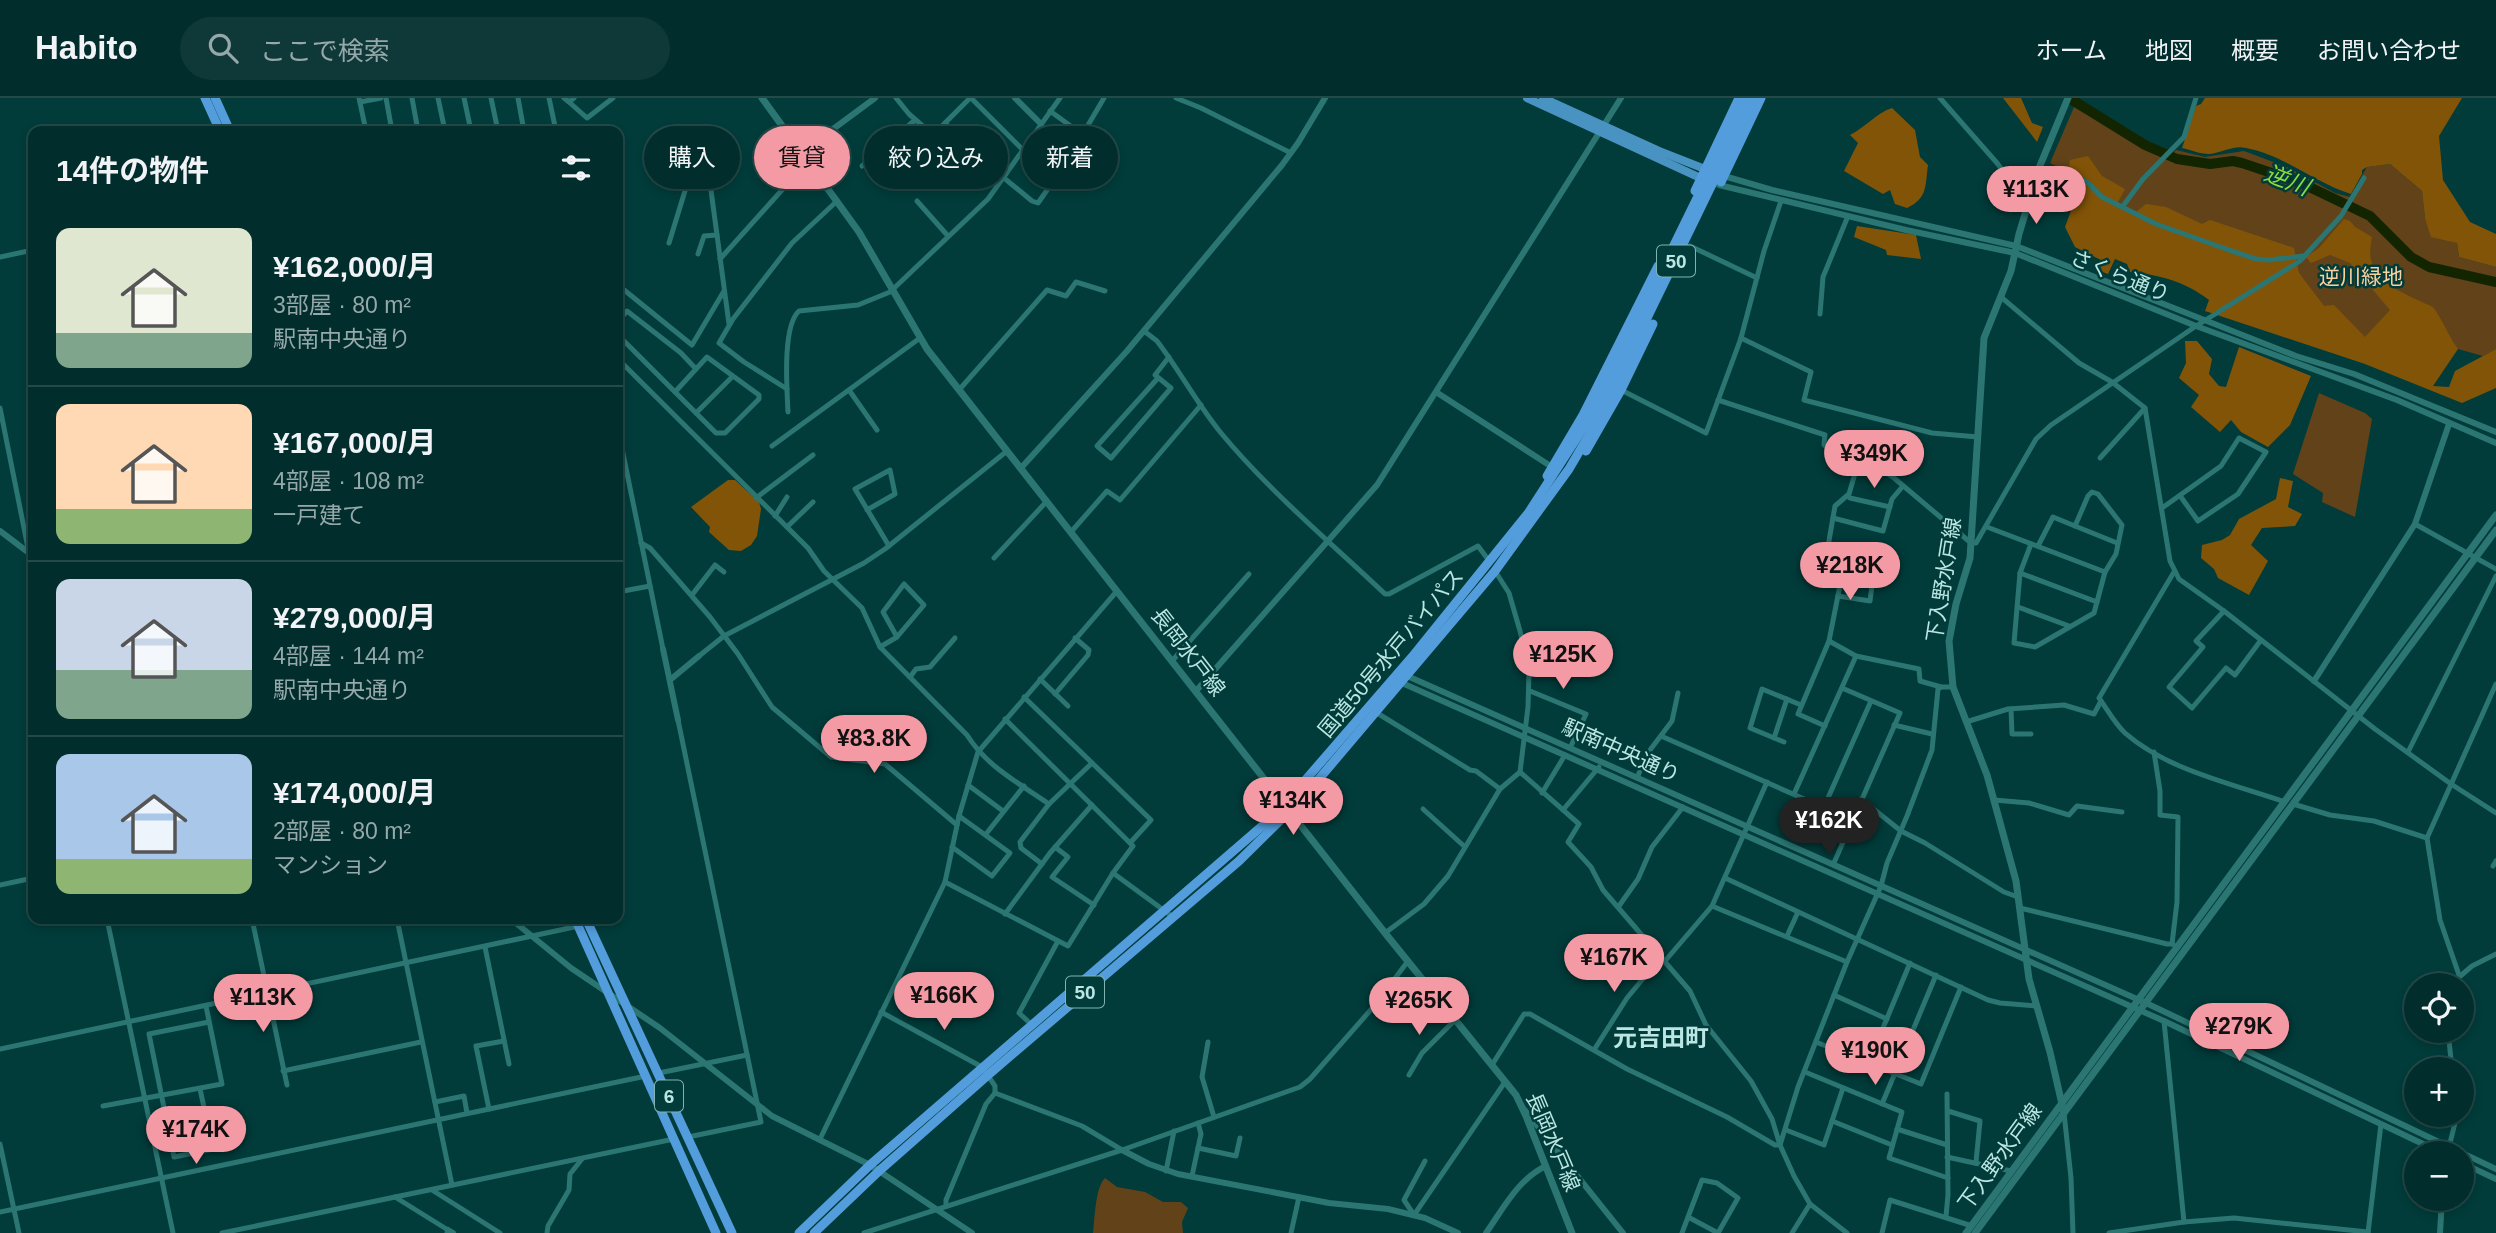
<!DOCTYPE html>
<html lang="ja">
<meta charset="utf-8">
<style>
:root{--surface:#012d2c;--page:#0f3938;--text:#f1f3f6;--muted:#96a8a9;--line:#234948;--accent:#f49aa5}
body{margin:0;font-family:Arial,"Noto Sans JP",sans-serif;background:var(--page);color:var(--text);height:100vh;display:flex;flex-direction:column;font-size:26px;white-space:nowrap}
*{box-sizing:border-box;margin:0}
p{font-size:23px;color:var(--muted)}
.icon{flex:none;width:38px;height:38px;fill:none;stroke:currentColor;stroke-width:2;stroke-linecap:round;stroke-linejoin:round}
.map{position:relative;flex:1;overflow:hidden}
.drawer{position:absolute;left:28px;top:28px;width:595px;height:798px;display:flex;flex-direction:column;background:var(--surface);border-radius:14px;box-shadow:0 4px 10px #0003,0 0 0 2px var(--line)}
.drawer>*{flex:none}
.top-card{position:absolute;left:644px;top:28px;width:665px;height:63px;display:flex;gap:14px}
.buttons{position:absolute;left:2404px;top:875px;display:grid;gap:14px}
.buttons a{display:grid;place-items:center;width:70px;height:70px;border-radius:50%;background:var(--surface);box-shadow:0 4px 10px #0003,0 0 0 2px var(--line);font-size:35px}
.price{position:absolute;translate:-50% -60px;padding:0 16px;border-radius:24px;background:var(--accent);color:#111;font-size:23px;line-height:46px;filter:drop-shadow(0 2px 4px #0008)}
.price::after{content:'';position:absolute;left:50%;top:42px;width:21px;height:16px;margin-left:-10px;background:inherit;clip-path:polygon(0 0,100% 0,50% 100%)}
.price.selected{background:#222;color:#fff}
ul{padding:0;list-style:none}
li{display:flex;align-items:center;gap:21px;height:175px;padding:0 28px}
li+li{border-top:2px solid var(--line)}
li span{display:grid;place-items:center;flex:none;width:196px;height:140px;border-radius:14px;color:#555}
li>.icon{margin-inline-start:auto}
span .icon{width:84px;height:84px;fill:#fffc;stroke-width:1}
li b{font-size:30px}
h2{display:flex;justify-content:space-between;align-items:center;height:84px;padding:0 28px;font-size:30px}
.chip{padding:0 24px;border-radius:32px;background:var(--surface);box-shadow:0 4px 10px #0003,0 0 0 2px var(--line);font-size:24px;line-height:63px}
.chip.selected{background:var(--accent);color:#111}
header{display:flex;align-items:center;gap:42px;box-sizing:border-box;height:98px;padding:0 35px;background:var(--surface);border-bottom:2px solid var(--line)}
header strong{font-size:33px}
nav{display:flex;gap:38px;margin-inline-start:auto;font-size:24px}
.search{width:490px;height:63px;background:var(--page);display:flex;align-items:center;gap:18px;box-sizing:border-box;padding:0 24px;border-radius:38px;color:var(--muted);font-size:26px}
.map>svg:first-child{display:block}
.green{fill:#624319}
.forest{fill:#825408}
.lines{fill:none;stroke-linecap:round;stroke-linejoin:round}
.river{stroke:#132500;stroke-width:10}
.minor{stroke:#2b7673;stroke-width:5}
.tertiary{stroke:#2b7673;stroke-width:6}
.secondary{stroke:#2b7673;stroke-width:7}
.primary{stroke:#4993c2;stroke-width:8}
.trunk{stroke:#539ddc;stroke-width:9}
.labels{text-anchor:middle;stroke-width:5;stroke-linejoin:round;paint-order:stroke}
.shield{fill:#013c3a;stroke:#82b3b0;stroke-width:2}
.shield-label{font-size:19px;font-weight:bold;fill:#bae6e3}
.street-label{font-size:21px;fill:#bae6e3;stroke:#013c3a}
.park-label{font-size:21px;fill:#fad19f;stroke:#013c3a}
.water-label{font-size:23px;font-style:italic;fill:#90da3c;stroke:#013c3a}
.quarter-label{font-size:24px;font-weight:bold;fill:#bae6e3;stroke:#013c3a}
</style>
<header>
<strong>Habito</strong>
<div class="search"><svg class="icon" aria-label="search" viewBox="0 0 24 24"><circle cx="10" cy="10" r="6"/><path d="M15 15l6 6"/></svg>ここで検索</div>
<nav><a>ホーム</a><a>地図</a><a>概要</a><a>お問い合わせ</a></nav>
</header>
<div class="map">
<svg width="2496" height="1135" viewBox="0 0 2496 1135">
<rect width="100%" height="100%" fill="#013c3a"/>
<g class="green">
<path d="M2074 9 2167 62 2176 52 2205 59 2244 53 2289 70 2335 95 2350 99 2367 69 2390 66 2422 93 2425 120 2457 145 2459 159 2496 169V251L2483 258 2458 251 2380 266 2118 104 2119 101 2050 65Z"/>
<path d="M2319 295 2365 315 2372 321 2355 419 2322 404 2323 395 2293 376Z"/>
<path d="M1105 1080 1117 1089 1145 1094 1163 1104H1181L1188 1110 1182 1124 1183 1135H1093C1095 1120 1095 1090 1105 1080Z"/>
</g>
<g class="forest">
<path d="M2003 0H2021L2032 25 2043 29 2037 44Z"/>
<path d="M2205 0H2462L2439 38 2443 82 2470 124 2496 136V169L2459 159 2457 145 2431 139 2425 120 2422 93 2390 66 2367 69 2362 72V76L2351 96C2315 85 2284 57 2246 50 2233 47 2222 55 2209 56 2200 56 2191 52 2182 50L2196 8 2201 6Z"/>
<path d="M1892 10 1915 32 1920 59 1928 67C1925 88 1928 100 1907 110L1895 106 1890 92 1883 96 1844 73 1858 45 1850 37C1866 29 1876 15 1892 10Z"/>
<path d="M2088 58 2102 78 2125 91 2118 104 2136 114 2146 106 2166 109 2202 126 2210 122 2294 150 2299 175 2324 208 2334 207 2365 239 2390 212 2350 165 2330 157 2311 165 2306 159 2319 150 2344 121 2350 123 2355 129 2372 139C2371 146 2369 155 2371 162 2377 187 2412 199 2433 209 2442 221 2448 237 2458 251L2433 288 2449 289 2455 273 2496 251V290L2462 305 2365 266 2205 213 2209 202C2184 183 2160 177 2130 174L2127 166 2115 161 2108 176 2100 173 2101 162 2075 149 2065 129 2079 91 2067 79 2070 62Z"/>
<path d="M1857 128 1916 137 1921 161 1887 157 1886 152 1854 139Z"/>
<path d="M2185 243H2197L2212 261 2209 276 2219 288 2226 289 2239 249 2311 278 2290 327 2268 349 2241 334 2231 322 2220 334 2191 309 2199 297 2179 280 2186 265Z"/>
<path d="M2280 380 2293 383 2288 409 2302 416 2295 428 2262 430 2251 447 2268 463 2249 497 2218 480 2214 471 2201 460 2202 447 2222 442 2230 437 2239 421 2276 401Z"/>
<path d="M728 382H735L759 404 761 411 757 438 751 447 741 453 729 452 709 434 710 429 691 409Z"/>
</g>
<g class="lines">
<path class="river" d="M2069 0 2145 47 2177 61 2210 66 2233 63 2242 65 2301 85 2370 118 2411 159 2429 169 2496 184"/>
<g class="minor">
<path d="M359 0 366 33"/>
<path d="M386 0 392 33"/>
<path d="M412 0 418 33"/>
<path d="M438 0 445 33"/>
<path d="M464 0 471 33"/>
<path d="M491 0 498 33"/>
<path d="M518 0 524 33"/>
<path d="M549 0 556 33"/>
<path d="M564 0 569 4 574 0"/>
<path d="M896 0 909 16 933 37 970 0"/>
<path d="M971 0 1023 52"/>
<path d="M1176 0 1201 10 1291 55"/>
<path d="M1940 0 1997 65 2014 88 2030 100"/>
<path d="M360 4 381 0"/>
<path d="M569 4 587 20 613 0"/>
<path d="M1050 13 1083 37"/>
<path d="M945 25 992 72 1006 76"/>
<path d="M718 33 710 85 729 226"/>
<path d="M862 68 915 22"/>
<path d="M2039 70 2076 78 2088 85 2102 99 2156 126 2229 152 2256 161 2269 162 2304 158"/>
<path d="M1004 80 1032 103 1038 105 1064 68 1104 0"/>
<path d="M658 82 688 83"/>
<path d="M917 103 948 138"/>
<path d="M2123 108 2143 81 2184 39 2196 0"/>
<path d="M669 145 688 83H699L710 79"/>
<path d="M1690 148 1757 180"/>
<path d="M698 156 704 138 717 137"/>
<path d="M0 159 33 152"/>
<path d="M720 161 808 63"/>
<path d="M618 187 692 247 724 193"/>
<path d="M2001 199 2079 265 2112 284 2145 310 2170 463 2179 481 2224 513 2375 631 2451 686 2496 715"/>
<path d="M1820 216 1823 179 1848 118"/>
<path d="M618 223 627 213 681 255 696 271 675 294 618 237"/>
<path d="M1144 233 1157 243C1180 273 1197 306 1221 335 1270 394 1329 443 1385 496H1389L1478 448 1490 464"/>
<path d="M1741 240 1811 274 1804 302 1932 335 1978 339"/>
<path d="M618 261 808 450 824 473 862 510 880 549 967 637C987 669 1019 685 1049 706"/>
<path d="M1158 280 1097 348 1111 360 1171 290 1155 277 1169 259"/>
<path d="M787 291 744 264 719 245 733 221 792 145 837 103"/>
<path d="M849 292 877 332"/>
<path d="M959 292 1047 192 1066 198 1076 184 1105 193"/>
<path d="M1621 292 1706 335 1741 240 1764 153 1781 103"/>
<path d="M675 294 716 335H725L759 301V297L707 259 696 271"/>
<path d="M1718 302 1825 337 1824 347 1847 360 1885 374 1894 380 1971 445H1976L2036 341 2051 327 2196 228 2300 163 2341 118 2364 80"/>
<path d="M0 310 29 455"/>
<path d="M788 314C787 292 782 228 799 213L858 207 890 194 988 101 1060 0"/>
<path d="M696 315 732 279"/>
<path d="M618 331 663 551"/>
<path d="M772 348 920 240"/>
<path d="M2100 360 2145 310"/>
<path d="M1847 398 1850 400 1890 409"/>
<path d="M756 400 813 357"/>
<path d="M2162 410 2221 368 2239 340 2266 354 2238 396 2198 423 2181 399"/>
<path d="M867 412 895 396 890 372 855 391 889 448"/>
<path d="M775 418 787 399"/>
<path d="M1833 420 1883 433 1892 401 1903 388"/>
<path d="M2415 426 2496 471"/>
<path d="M2075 428 2117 445"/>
<path d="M787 429 813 404"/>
<path d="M1987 429 2105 474"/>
<path d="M1071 434 1107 393 1120 402 1201 307"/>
<path d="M641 445 650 450 710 519 738 556 772 609 831 659 885 666 957 727"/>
<path d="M2031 446 2020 475 2014 545 2035 549 2094 515 2105 474 2116 456 2122 427 2098 396 2092 394 2088 398 2075 428 2053 419 2038 448"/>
<path d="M994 460 1047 403"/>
<path d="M1495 473 1509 495 1520 533 1529 575 1528 609 1520 674 1579 726 1568 744 1591 769 1603 792 1690 893 1706 927 1751 983 1772 1021 1780 1047 1794 1078 1810 1106 1847 1135"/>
<path d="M2174 474 2099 600C2107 611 2115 626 2125 635 2167 672 2233 686 2285 704"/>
<path d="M2020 475 2097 504"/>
<path d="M618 494 650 488"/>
<path d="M692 497 715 467 724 474"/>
<path d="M1838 498 1870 503 1874 472 1828 463 1826 460 1835 408 1849 396 1858 365"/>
<path d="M2018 509 2069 528"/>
<path d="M2224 513 2196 543 2203 549 2169 589 2192 610 2226 570 2235 577 2261 542"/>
<path d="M1829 543 1844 467"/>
<path d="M880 549 897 539 924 507 904 486 883 514 897 539"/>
<path d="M699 558 724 538 864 465 885 451 1007 353"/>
<path d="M1172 563 1249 476"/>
<path d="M910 579 916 571 930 569 955 540"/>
<path d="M1040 581 1068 608"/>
<path d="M1530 593 1586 616 1570 650"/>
<path d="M1055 596 1088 557 1089 552 1075 540"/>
<path d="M1024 599 1151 722 1130 745"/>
<path d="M2011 611 2012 636H2031"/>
<path d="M1377 615 1470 672 1476 673 1500 691"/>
<path d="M678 622 761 1024 688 1039"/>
<path d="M1966 624 2008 611 2064 607 2094 616 2101 603"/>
<path d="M1894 627 1932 636"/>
<path d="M1825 628 1798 616 1829 543 1856 558 1919 571 1920 583 1941 589"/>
<path d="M1661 638 1852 722"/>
<path d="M1774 640 1787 601"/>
<path d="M1784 644 1750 630 1762 591 1801 607"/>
<path d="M2154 654 2160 693V717L2178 719 2177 804 2172 846"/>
<path d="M2408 654 2496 478"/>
<path d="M1637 680 1647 656 1672 623 1678 595"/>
<path d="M968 687 1003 713"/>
<path d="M1542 695 1565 657"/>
<path d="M1794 696 1856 558"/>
<path d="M1861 701 1901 733 1925 745 2004 794 2018 799"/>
<path d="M1994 702 2029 705 2069 717 2077 708 2122 714"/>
<path d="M2293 706 2330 717 2374 723 2427 740"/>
<path d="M1824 709 1871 603"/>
<path d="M1423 711 1465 749"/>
<path d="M1563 712 1599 669"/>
<path d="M986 736 1024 688"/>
<path d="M952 749 992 778 1010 755 959 718"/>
<path d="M1055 749 1068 759 1052 779 1094 807"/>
<path d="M1042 766 1021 750 1020 744 1049 706 1092 665"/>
<path d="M1833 767 1900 615 1842 590"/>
<path d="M2493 768 2496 763"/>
<path d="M1113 775 1173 819"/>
<path d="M1725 780 1988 902 2000 905 2036 908"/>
<path d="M945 784 1068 848 1113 775 1133 748 1005 621"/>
<path d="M0 787 33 780"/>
<path d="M1619 808 1638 781 1652 749 1683 709"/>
<path d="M1712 808 1847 864"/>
<path d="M2020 810 2167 846H2173"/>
<path d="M1005 816 1050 755 1092 707"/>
<path d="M107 821 173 1135"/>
<path d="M252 821 287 987"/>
<path d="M397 821 452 1087"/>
<path d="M1385 835 1424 806 1448 778 1500 691 1520 674"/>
<path d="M1787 838 1798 814"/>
<path d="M485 849 509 966"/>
<path d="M1665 863 1712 808 1767 684"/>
<path d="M2459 877 2440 822 2427 740 2496 586"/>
<path d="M2450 887 2472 868 2496 856"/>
<path d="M1834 897 1887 921"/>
<path d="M881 914 982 969 995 988V995"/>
<path d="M2164 923 2184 1124"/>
<path d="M1032 927 1019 915 1058 843"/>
<path d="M2448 933 2452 971"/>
<path d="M1208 944 1202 979 1214 1019"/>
<path d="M1816 944 1921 986 1961 889"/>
<path d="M0 951 579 828"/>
<path d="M1594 952 1627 900 1661 859"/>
<path d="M1868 966 1910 865"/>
<path d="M1492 967 1524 916H1530L1627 971 1727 1019 1775 1047H1780L1798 989 1847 864 1881 788 1887 765 1907 718 1932 652 1938 591 1941 589H1953"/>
<path d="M283 973 421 944"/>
<path d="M1805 974 1902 1014 1889 1060 1948 1080"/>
<path d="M659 975 747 957"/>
<path d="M1409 977 1422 955 1455 922"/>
<path d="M200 991 213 1051 174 1059 149 936 209 924"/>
<path d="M435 1004 464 998 467 1015"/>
<path d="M1882 1006 1936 877"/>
<path d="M103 1008 222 986 206 908"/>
<path d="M489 1011 476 948 504 943"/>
<path d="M1948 1013 1980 1023 1976 1064"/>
<path d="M2064 1015 2071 1080 2073 1135"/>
<path d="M1832 1023 1892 1047"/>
<path d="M1897 1031 1947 1047"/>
<path d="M1786 1032 1824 1047 1843 990"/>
<path d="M820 1041 945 784 959 718 978 654 1117 493"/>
<path d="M0 1046 19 1135"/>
<path d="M2449 1049 2457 1017"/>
<path d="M1198 1050 1236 1058 1240 1040"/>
<path d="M1947 1059 2011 1073"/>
<path d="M1425 1063 1404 1102 1414 1117 1505 984"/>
<path d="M1166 1073 1174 1033"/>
<path d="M1192 1078 1201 1036 1198 1025"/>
<path d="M432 1092 500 1135"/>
<path d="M395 1099 448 1132 447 1135"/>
<path d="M946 1108V1102L986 1006 995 995 1082 1028 1122 1052"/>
<path d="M0 1114 646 978"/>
<path d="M1946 1118 1948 1097 1947 996"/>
<path d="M222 1135 674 1041"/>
<path d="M547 1135 548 1128 569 1092 570 1076 582 1061"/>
<path d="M864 1135 1122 1052 1300 989 1310 981 1375 907 1408 863"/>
<path d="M1291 1135 1299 1099"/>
<path d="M1682 1135 1702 1082 1717 1085 1738 1100 1718 1135 1688 1119"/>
<path d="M1792 1135 1810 1106"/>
<path d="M1882 1135 1890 1102 1972 1128"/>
<path d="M2109 1135 2184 1124 2234 1120 2368 1134"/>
<path d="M2368 1135 2381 1026"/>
</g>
<g class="tertiary">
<path d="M1015 0 1041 26"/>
<path d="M802 54 875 0"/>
<path d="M1724 78 1772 92 2016 148 2296 258 2354 276 2496 334"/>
<path d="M1719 87 1906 132 2015 155 2196 228 2397 302 2496 345"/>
<path d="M1436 294 1552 369"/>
<path d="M1021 370 1127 253 1282 67 1298 45 1325 0"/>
<path d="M0 433 33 458"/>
<path d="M663 551 678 622"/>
<path d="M1405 577 2146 905 2496 1071"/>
<path d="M1399 581 1402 585 2164 923 2442 1055"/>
<path d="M670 582 699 558"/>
<path d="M2314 583 2415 426 2449 326"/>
<path d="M1196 593 1377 387 1621 0"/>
<path d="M511 821 571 870 660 930 772 1018 870 1067 972 1135"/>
<path d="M1523 1010 1623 1135"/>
<path d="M1122 1052 1149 1066 1178 1076 1329 1105 1388 1111 1425 1120 1458 1135"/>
<path d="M2462 1065 2496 1081"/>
<path d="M448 1132 453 1135"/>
<path d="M1486 1135C1503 1111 1518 1081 1546 1068"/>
<path d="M2440 1135 2442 1101"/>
</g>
<g class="secondary">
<path d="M762 0 859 134 927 251 1385 835 1516 997 1526 1018 1572 1135"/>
<path d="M2064 1015 2050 954 2029 881 2016 783 1987 677 1953 589 1949 543 1956 506 1970 460 1984 240 2011 173 2019 136 2039 70 2068 0"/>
<path d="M1966 1135 2496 417"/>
<path d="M1975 1135 2496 432"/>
</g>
<g class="primary">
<path d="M1527 0 1707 83"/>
<path d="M1543 0 1659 53 1710 73"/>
</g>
<g class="trunk">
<path d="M205 0 220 33"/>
<path d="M215 0 230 33"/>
<path d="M1721 84 1761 0"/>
<path d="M1695 93 1739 0"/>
<path d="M1586 353 1621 292 1653 226"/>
<path d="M1547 378 1583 317 1658 168"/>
<path d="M575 821 716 1135"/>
<path d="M586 821 732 1135"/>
<path d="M799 1135 870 1067 1276 716 1412 559 1529 414 1589 321 1746 0"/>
<path d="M814 1135 879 1073 988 977 1239 763 1302 701 1495 473 1569 371 1596 325 1754 0"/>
</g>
</g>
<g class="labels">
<g class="shield">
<rect x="1657" y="147.5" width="38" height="31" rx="5"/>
<rect x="1066" y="878.5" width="38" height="31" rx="5"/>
<rect x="655" y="982.5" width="28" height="31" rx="5"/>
</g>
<g class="shield-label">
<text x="1676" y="170">50</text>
<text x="1085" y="901">50</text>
<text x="669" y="1005">6</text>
</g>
<g class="street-label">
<text transform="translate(2120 178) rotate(22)" y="7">さくら通り</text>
<text transform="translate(1944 482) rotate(-81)" y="7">下入野水戸線</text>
<text transform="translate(1188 554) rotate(52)" y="7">長岡水戸線</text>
<text transform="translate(1391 555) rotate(-50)" y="7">国道50号水戸バイパス</text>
<text transform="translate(1621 653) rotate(24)" y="7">駅南中央通り</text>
<text transform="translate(1553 1044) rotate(67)" y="7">長岡水戸線</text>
<text transform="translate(2000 1059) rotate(-54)" y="7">下入野水戸線</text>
</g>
<g class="park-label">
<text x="2361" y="186">逆川緑地</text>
</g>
<g class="water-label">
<text transform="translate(2287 82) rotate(21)" y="8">逆川</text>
</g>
<g class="quarter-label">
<text x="1661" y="948">元吉田町</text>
</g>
</g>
</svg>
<div class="buttons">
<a><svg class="icon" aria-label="locate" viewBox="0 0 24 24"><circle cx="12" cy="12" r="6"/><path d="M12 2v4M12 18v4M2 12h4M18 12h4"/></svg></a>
<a>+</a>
<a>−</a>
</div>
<b class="price" style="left:2036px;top:128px">¥113K</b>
<b class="price" style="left:1874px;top:392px">¥349K</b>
<b class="price" style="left:1850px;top:504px">¥218K</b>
<b class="price" style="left:1563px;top:593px">¥125K</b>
<b class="price" style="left:874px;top:677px">¥83.8K</b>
<b class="price" style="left:1293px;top:739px">¥134K</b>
<b class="price selected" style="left:1829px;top:759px">¥162K</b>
<b class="price" style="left:1614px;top:896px">¥167K</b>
<b class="price" style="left:944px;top:934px">¥166K</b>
<b class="price" style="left:263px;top:936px">¥113K</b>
<b class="price" style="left:1419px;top:939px">¥265K</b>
<b class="price" style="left:2239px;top:965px">¥279K</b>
<b class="price" style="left:1875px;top:989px">¥190K</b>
<b class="price" style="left:196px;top:1068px">¥174K</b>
<div class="top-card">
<a class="chip">購入</a>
<a class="chip selected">賃貸</a>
<a class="chip">絞り込み</a>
<a class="chip">新着</a>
</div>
<section class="drawer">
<h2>14件の物件<svg class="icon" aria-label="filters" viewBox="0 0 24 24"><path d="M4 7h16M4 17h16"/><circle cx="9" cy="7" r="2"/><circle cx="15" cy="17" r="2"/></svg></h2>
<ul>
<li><span style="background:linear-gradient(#dfe7d0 75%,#7fa58c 0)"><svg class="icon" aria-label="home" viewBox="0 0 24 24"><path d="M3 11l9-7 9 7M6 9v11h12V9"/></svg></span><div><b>¥162,000/月</b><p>3部屋 · 80 m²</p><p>駅南中央通り</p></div></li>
<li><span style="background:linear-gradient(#ffd9b3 75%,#8fb573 0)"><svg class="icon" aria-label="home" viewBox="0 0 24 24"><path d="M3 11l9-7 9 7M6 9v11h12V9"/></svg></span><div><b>¥167,000/月</b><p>4部屋 · 108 m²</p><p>一戸建て</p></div></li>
<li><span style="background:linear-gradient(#c9d6e8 65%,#7fa58c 0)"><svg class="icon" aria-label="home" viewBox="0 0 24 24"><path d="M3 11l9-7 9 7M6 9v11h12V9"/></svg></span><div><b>¥279,000/月</b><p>4部屋 · 144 m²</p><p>駅南中央通り</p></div></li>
<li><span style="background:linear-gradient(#a9c7e8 75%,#8fb573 0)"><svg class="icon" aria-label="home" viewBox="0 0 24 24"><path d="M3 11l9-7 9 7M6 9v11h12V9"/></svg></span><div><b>¥174,000/月</b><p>2部屋 · 80 m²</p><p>マンション</p></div></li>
</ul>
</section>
</div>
